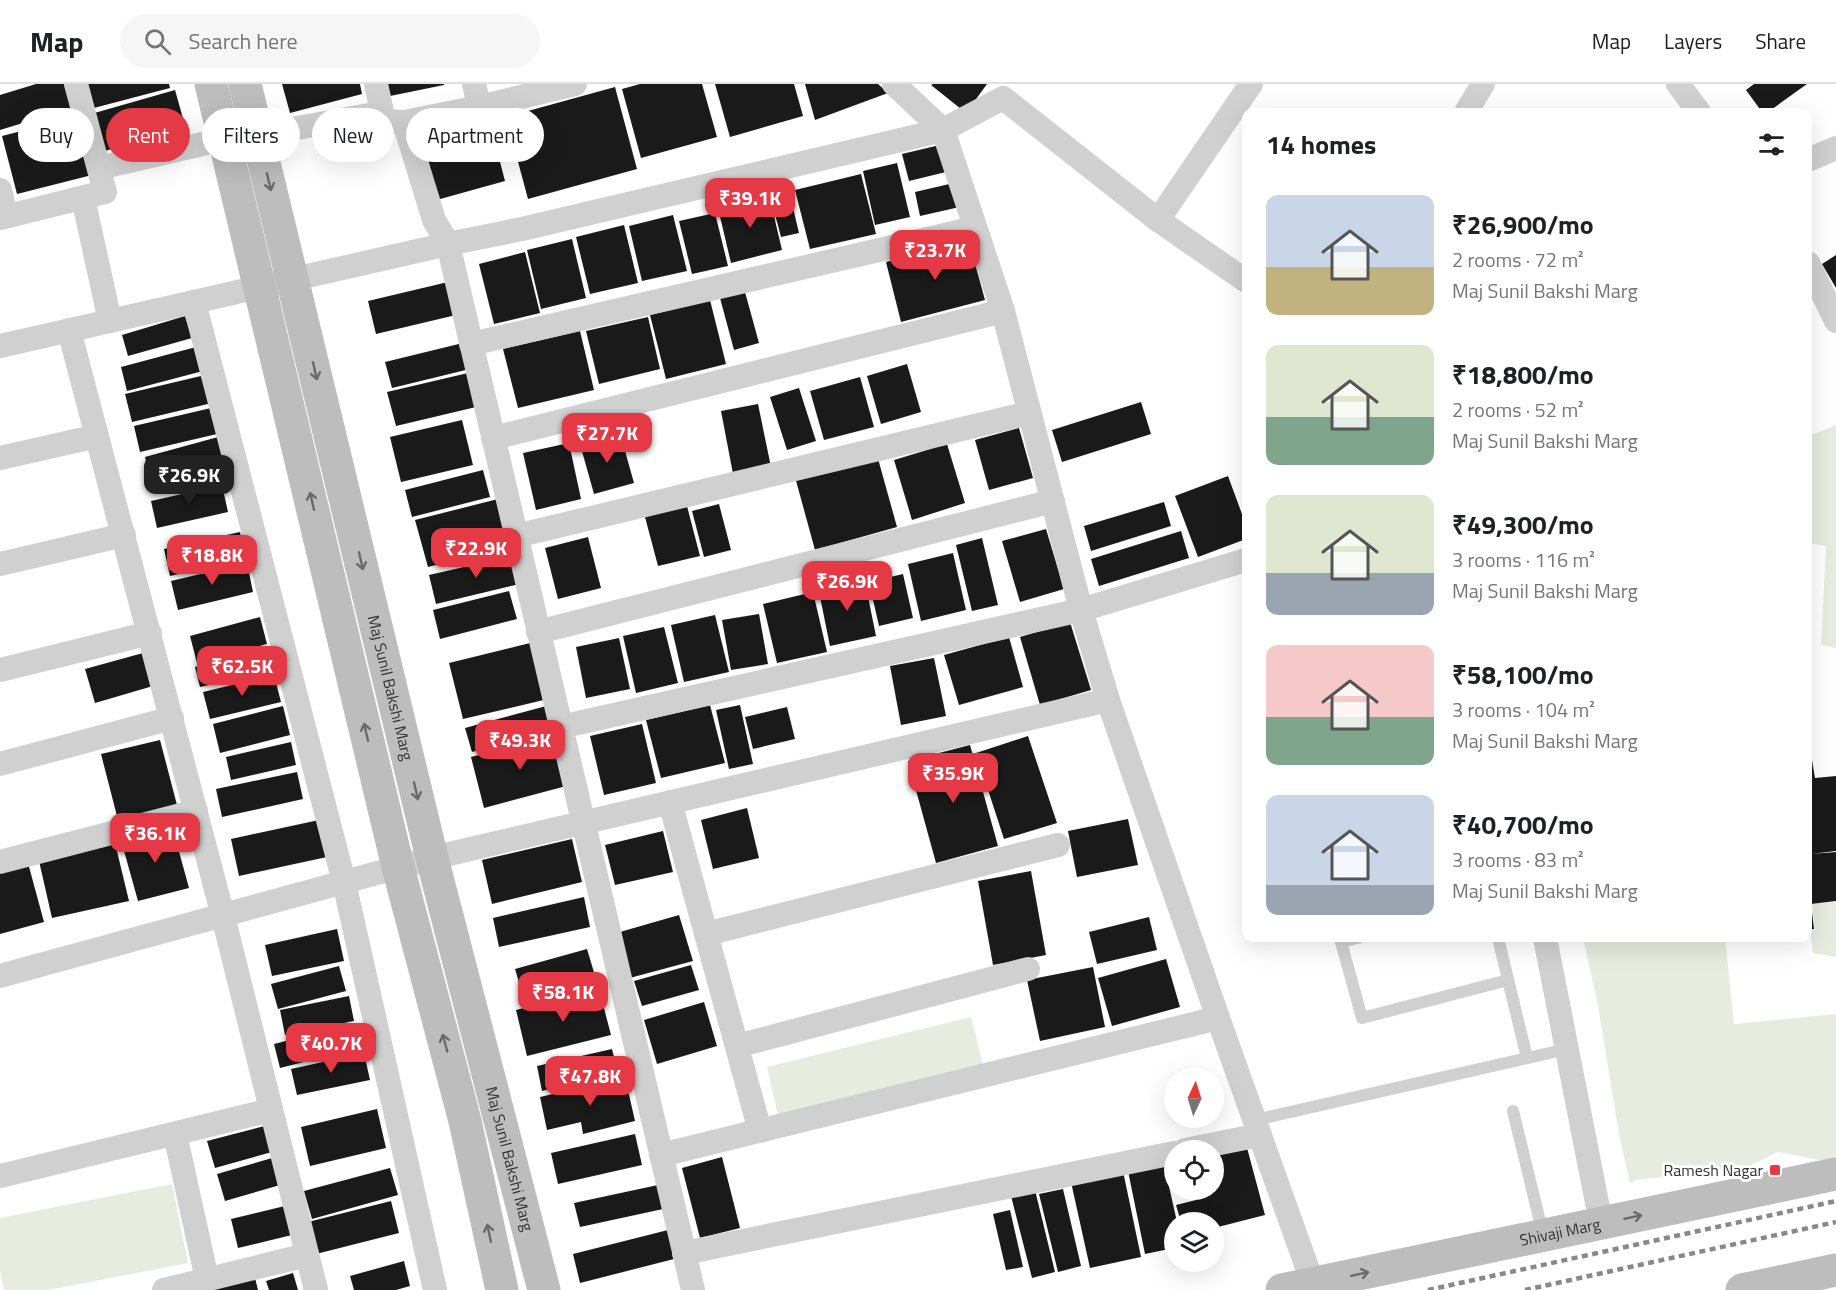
<!DOCTYPE html>
<meta charset="utf-8">
<style>
:root{--surface:#fff;--page:#f6f6f6;--text:#202124;--muted:#757577;--line:#e0e0e0;--accent:#e63946}
body{margin:0;font-family:"Titillium Web",sans-serif;background:var(--page);color:var(--text);height:100vh;display:flex;flex-direction:column;font-size:22px;white-space:nowrap}
*{box-sizing:border-box;margin:0}
p{font-size:20px;color:var(--muted)}
.icon{flex:none;width:33px;height:33px;fill:none;stroke:currentColor;stroke-width:2;stroke-linecap:round;stroke-linejoin:round}
.map{position:relative;flex:1;overflow:hidden}
.details{position:absolute;left:1242px;top:24px;width:570px;height:834px;display:flex;flex-direction:column;background:var(--surface);border-radius:12px;box-shadow:0 6px 24px #0002}
.details>*{flex:none}
.top-card{position:absolute;left:18px;top:24px;width:570px;height:54px;display:flex;gap:12px}
.needle{width:39px;rotate:4deg}
.tools{position:absolute;left:1164px;top:984px;display:grid;gap:12px}
.tools a{display:grid;place-items:center;width:60px;height:60px;border-radius:50%;background:var(--surface);box-shadow:0 6px 24px #0002;font-size:30px}
.price{position:absolute;translate:-50% -51px;padding:0 14px;border-radius:12px;background:var(--accent);color:#fff;font-size:20px;line-height:39px;filter:drop-shadow(0 2px 3px #0008)}
.price::after{content:'';position:absolute;left:50%;top:36px;width:18px;height:14px;margin-left:-9px;background:inherit;clip-path:polygon(0 0,100% 0,50% 100%)}
.price.selected{background:#222;color:#fff}
ul{padding:0;list-style:none}
li{display:flex;align-items:center;gap:18px;height:150px;padding:0 24px}
li span{display:grid;place-items:center;flex:none;width:168px;height:120px;border-radius:12px;color:#555}
li>.icon{margin-inline-start:auto}
span .icon{width:72px;height:72px;fill:#fffc;stroke-width:1}
li b{font-size:26px}
h2{display:flex;justify-content:space-between;align-items:center;height:72px;padding:0 24px;font-size:26px}
.chip{padding:0 21px;border-radius:27px;background:var(--surface);box-shadow:0 6px 24px #0002;font-size:21px;line-height:54px}
.chip.selected{background:var(--accent);color:#fff}
header{display:flex;align-items:center;gap:36px;box-sizing:border-box;height:84px;padding:0 30px;background:var(--surface);border-bottom:2px solid var(--line)}
header strong{font-size:28px}
nav{display:flex;gap:33px;margin-inline-start:auto;font-size:21px}
.search{width:420px;height:54px;background:var(--page);display:flex;align-items:center;gap:15px;box-sizing:border-box;padding:0 21px;border-radius:33px;color:var(--muted);font-size:22px}
.map>svg:first-child{display:block}
.green{fill:#e6ecdf}
.building{fill:#1a1a1a}
.lines{fill:none;stroke-linecap:round;stroke-linejoin:round}
.lane{stroke:#d0d0d0;stroke-width:12}
.street{stroke:#d0d0d0;stroke-width:24}
.secondary{stroke:#bdbdbd;stroke-width:33}
.rail{stroke:#888;stroke-width:4.5;stroke-dasharray:6 4.5;stroke-linecap:butt}
.oneway{stroke:#6a6a6a}
.poi-dot{fill:#e63946;stroke:#fff;stroke-width:2}
.labels{text-anchor:middle;stroke-width:6;stroke-linejoin:round;paint-order:stroke}
.street-label{font-size:16px;fill:#333;stroke:#fff}
.poi-label{font-size:16px;fill:#333;stroke:#fff;text-anchor:end}
</style>
<header>
<strong>Map</strong>
<div class="search"><svg class="icon" aria-label="search" viewBox="0 0 24 24"><circle cx="10" cy="10" r="6"/><path d="M15 15l6 6"/></svg>Search here</div>
<nav><a>Map</a><a>Layers</a><a>Share</a></nav>
</header>
<div class="map">
<svg width="1836" height="1206" viewBox="0 0 1836 1206">
<rect width="100%" height="100%" fill="#fff"/>
<g class="green">
<path d="M1836 341V564L1821 561 1826 462 1808 459V352Z"/>
<path d="M1836 818V873L1813 869 1810 847 1815 846 1812 820Z"/>
<path d="M1583 854H1725L1734 940 1836 930V1076L1830 1078 1778 1068 1747 1083 1636 1096 1630 1099 1619 1050 1598 921Z"/>
<path d="M971 933 983 982 778 1031 767 983Z"/>
<path d="M172 1100 188 1179 48 1206H4L0 1187V1134Z"/>
</g>
<g class="building">
<path d="M36 0H64L72 24 0 46V11Z"/>
<path d="M84 0H169L170 4 90 25Z"/>
<path d="M282 0H360L362 10 290 29Z"/>
<path d="M382 0H444V1L385 13Z"/>
<path d="M640 0H702L717 53 641 74 622 5Z"/>
<path d="M715 0H794L803 32 730 53Z"/>
<path d="M805 0H878L888 9 815 36Z"/>
<path d="M933 0H987L966 29 931 1Z"/>
<path d="M1754 0H1807L1768 28H1762L1746 6Z"/>
<path d="M615 3 637 85 528 115 506 33Z"/>
<path d="M175 6 186 45 101 68 91 30Z"/>
<path d="M487 28 505 97 433 117 414 48Z"/>
<path d="M77 33 92 91 17 110 2 52Z"/>
<path d="M944 60 950 87 909 97 902 70Z"/>
<path d="M897 79 910 133 875 141 863 87Z"/>
<path d="M861 90 876 150 810 165 795 106Z"/>
<path d="M958 98 964 122 920 132 915 108Z"/>
<path d="M788 103 799 149 781 153 769 107Z"/>
<path d="M769 111 782 166 731 179 718 124Z"/>
<path d="M715 129 728 182 692 190 679 137Z"/>
<path d="M673 131 687 187 642 197 629 142Z"/>
<path d="M624 141 638 199 590 210 576 153Z"/>
<path d="M572 155 586 214 541 225 527 166Z"/>
<path d="M969 157 985 216 901 238 886 178Z"/>
<path d="M525 168 540 229 494 240 479 180Z"/>
<path d="M1836 171V204L1822 180Z"/>
<path d="M448 198 456 231 376 250 368 217Z"/>
<path d="M745 208 759 259 734 266 720 214Z"/>
<path d="M710 216 726 280 666 295 650 231Z"/>
<path d="M185 232 192 254 128 272 122 251Z"/>
<path d="M648 233 660 285 599 300 586 247Z"/>
<path d="M580 247 594 306 518 324 503 265Z"/>
<path d="M467 258 474 284 392 304 385 278Z"/>
<path d="M196 263 203 287 127 307 121 283Z"/>
<path d="M907 280 921 328 881 340 867 292Z"/>
<path d="M468 289 476 323 396 342 387 308Z"/>
<path d="M205 291 212 319 132 338 125 310Z"/>
<path d="M860 293 874 343 824 356 810 307Z"/>
<path d="M799 304 816 357 787 366 770 313Z"/>
<path d="M1141 318 1151 350 1062 378 1052 346Z"/>
<path d="M758 320 771 383 733 390 721 327Z"/>
<path d="M211 324 217 350 140 368 134 342Z"/>
<path d="M462 336 473 381 401 398 390 353Z"/>
<path d="M1019 344 1033 394 989 406 975 356Z"/>
<path d="M620 349 634 399 594 410 580 360Z"/>
<path d="M218 353 226 383 153 402 145 373Z"/>
<path d="M569 359 581 415 536 426 523 369Z"/>
<path d="M947 360 965 419 912 436 894 376Z"/>
<path d="M877 371 897 443 815 466 795 393Z"/>
<path d="M483 386 490 413 412 433 405 406Z"/>
<path d="M1228 392 1246 441V455L1198 473 1175 412Z"/>
<path d="M222 401 228 428 157 444 151 417Z"/>
<path d="M498 415 510 462 428 483 415 436Z"/>
<path d="M1164 418 1171 442 1091 467 1084 442Z"/>
<path d="M719 420 731 466 704 473 692 427Z"/>
<path d="M687 422 700 472 658 482 645 433Z"/>
<path d="M1046 445 1064 505 1020 518 1002 457Z"/>
<path d="M1181 447 1189 474 1099 502 1091 475Z"/>
<path d="M240 448 246 475 170 492 164 465Z"/>
<path d="M588 453 601 504 558 515 545 464Z"/>
<path d="M982 454 998 521 972 527 956 461Z"/>
<path d="M953 469 966 526 921 537 908 480Z"/>
<path d="M517 471 524 499 436 520 429 491Z"/>
<path d="M247 479 253 508 178 526 171 497Z"/>
<path d="M903 490 913 534 879 542 869 498Z"/>
<path d="M864 493 876 552 830 562 818 503Z"/>
<path d="M509 507 517 535 440 555 433 526Z"/>
<path d="M813 508 827 568 777 579 763 520Z"/>
<path d="M759 530 768 580 731 586 722 536Z"/>
<path d="M715 531 729 588 684 598 671 541Z"/>
<path d="M260 533 267 560 197 579 190 552Z"/>
<path d="M1070 538 1091 606 1040 621 1020 553Z"/>
<path d="M664 543 678 599 636 609 623 552Z"/>
<path d="M1009 553 1023 603 959 621 944 571Z"/>
<path d="M619 554 630 605 586 614 576 563Z"/>
<path d="M538 557 552 614 463 635 449 579Z"/>
<path d="M269 566 273 587 200 603 195 583Z"/>
<path d="M143 569 153 602 95 619 85 585Z"/>
<path d="M934 574 946 632 901 641 890 582Z"/>
<path d="M274 591 281 618 210 635 203 608Z"/>
<path d="M550 621 557 645 472 668 465 644Z"/>
<path d="M710 621 725 679 661 694 646 636Z"/>
<path d="M740 621 753 680 729 685 716 626Z"/>
<path d="M283 622 290 651 220 669 213 640Z"/>
<path d="M787 623 795 655 753 665 745 633Z"/>
<path d="M642 640 656 699 604 711 590 652Z"/>
<path d="M557 651 570 701 484 724 471 673Z"/>
<path d="M1028 652 1057 739 1004 755 976 669Z"/>
<path d="M160 656 177 721 118 736 101 670Z"/>
<path d="M291 658 296 681 231 696 226 673Z"/>
<path d="M970 661 998 762 936 779 908 677Z"/>
<path d="M1812 676 1815 694 1836 692V767L1811 770 1836 768V817L1811 820 1814 845 1808 846V677Z"/>
<path d="M297 688 303 715 222 733 216 705Z"/>
<path d="M747 724 759 774 713 785 701 736Z"/>
<path d="M1128 735 1138 781 1077 793 1068 747Z"/>
<path d="M319 736 327 773 239 792 231 755Z"/>
<path d="M172 742 189 804 138 817 121 756Z"/>
<path d="M663 747 673 788 615 801 605 761Z"/>
<path d="M572 755 582 798 492 820 482 776Z"/>
<path d="M115 759 129 817 52 834 39 777Z"/>
<path d="M28 779 44 838 0 850V787Z"/>
<path d="M1031 787 1046 871 993 881 978 797Z"/>
<path d="M584 813 590 843 499 863 493 834Z"/>
<path d="M679 831 693 877 626 895 613 850Z"/>
<path d="M1149 833 1157 866 1097 880 1089 848Z"/>
<path d="M337 845 344 877 272 892 265 861Z"/>
<path d="M587 865 596 895 524 915 515 885Z"/>
<path d="M1166 875 1180 923 1112 942 1098 894Z"/>
<path d="M691 881 699 906 642 922 634 897Z"/>
<path d="M339 882 346 907 278 925 271 900Z"/>
<path d="M1093 883 1105 943 1040 957 1027 896Z"/>
<path d="M599 905 611 951 527 972 516 926Z"/>
<path d="M349 912 354 937 285 951 280 926Z"/>
<path d="M704 918 717 962 657 980 644 936Z"/>
<path d="M356 939 363 963 280 984 274 960Z"/>
<path d="M612 965 618 989 542 1007 537 982Z"/>
<path d="M364 969 370 996 297 1011 291 985Z"/>
<path d="M625 993 635 1037 583 1050 581 1038 547 1046 540 1013Z"/>
<path d="M377 1025 386 1064 310 1082 301 1043Z"/>
<path d="M272 1040 279 1066 215 1084 207 1057Z"/>
<path d="M635 1050 642 1081 558 1100 551 1069Z"/>
<path d="M1246 1060 1265 1131 1214 1144V1138H1181L1176 1121 1196 1116 1193 1106H1214V1069Z"/>
<path d="M279 1072 287 1099 225 1117 217 1090Z"/>
<path d="M722 1073 740 1144 700 1154 682 1084Z"/>
<path d="M1164 1080 1177 1138H1174V1164L1145 1170 1128 1087Z"/>
<path d="M390 1084 398 1111 312 1135 304 1107Z"/>
<path d="M1123 1087 1141 1173 1090 1184 1071 1098Z"/>
<path d="M658 1101 663 1125 580 1143 574 1119Z"/>
<path d="M1063 1105 1081 1182 1058 1188 1039 1110Z"/>
<path d="M1035 1106 1055 1188 1032 1194 1011 1112Z"/>
<path d="M391 1117 399 1149 316 1170 308 1138Z"/>
<path d="M293 1120 300 1149 238 1164 231 1135Z"/>
<path d="M1010 1126 1023 1183 1006 1186 993 1130Z"/>
<path d="M668 1146 674 1175 580 1199 573 1170Z"/>
<path d="M404 1177 410 1202 396 1206H354L350 1192Z"/>
<path d="M293 1189 298 1206H269L266 1197Z"/>
<path d="M255 1194 258 1206H211Z"/>
</g>
<g class="lines">
<g class="lane">
<path d="M1358 854 1341 858 1362 934 1508 896"/>
<path d="M1498 854 1527 974"/>
<path d="M1513 1027 1543 1150"/>
<path d="M1255 1036 1567 965"/>
</g>
<g class="street">
<path d="M376 0 384 37"/>
<path d="M474 0 479 23"/>
<path d="M894 0 943 46 1003 227 1081 526 1108 616 1218 934 1313 1200"/>
<path d="M1678 0 1699 28"/>
<path d="M1466 28 1483 0"/>
<path d="M404 38 434 136 448 160 693 1206"/>
<path d="M258 51 369 31 384 37 404 38 479 23 575 0"/>
<path d="M1808 76 1836 64"/>
<path d="M99 84 224 55"/>
<path d="M0 106 6 132"/>
<path d="M83 114 110 237"/>
<path d="M0 134 105 108 76 0"/>
<path d="M1158 136 1251 0"/>
<path d="M1808 179 1836 237"/>
<path d="M194 218 344 798 435 1206"/>
<path d="M69 246 223 832 316 1206"/>
<path d="M471 260 975 144"/>
<path d="M0 262 448 160 522 145 943 46 1003 14 1158 136 1246 197"/>
<path d="M493 354 1003 227"/>
<path d="M0 374 97 352"/>
<path d="M516 452 1029 329"/>
<path d="M0 480 124 451"/>
<path d="M538 548 1053 417"/>
<path d="M0 586 150 549"/>
<path d="M560 643 1081 526 1246 476"/>
<path d="M0 680 172 634"/>
<path d="M670 718 760 1047"/>
<path d="M0 778 196 727"/>
<path d="M706 850 1058 761"/>
<path d="M1545 854 1601 1139"/>
<path d="M0 892 432 774 1108 616"/>
<path d="M737 962 1028 885"/>
<path d="M175 1050 207 1195"/>
<path d="M1185 1066 1260 1051"/>
<path d="M661 1071 1218 934"/>
<path d="M0 1092 271 1026"/>
<path d="M684 1169 1174 1069"/>
<path d="M164 1206 307 1171"/>
</g>
<g class="secondary">
<path d="M211 0 398 783 465 1037 502 1206"/>
<path id="s1" d="M245 0 432 774 544 1206"/>
<path id="s2" d="M1282 1206 1836 1090"/>
<path d="M1742 1206 1836 1186"/>
</g>
<g class="rail">
<path d="M1428 1206 1836 1117"/>
<path d="M1525 1206 1836 1138"/>
</g>
</g>
<defs><path id="oneway-shaft" d="M-6 0H5M1.5-3L5.5 0L1.5 3" fill="none" stroke-width="1.6" stroke-linecap="round" stroke-linejoin="round" transform="scale(1.5)"/></defs>
<g class="oneway">
<use href="#oneway-shaft" transform="translate(269 98) rotate(76)"/>
<use href="#oneway-shaft" transform="translate(315 287) rotate(77)"/>
<use href="#oneway-shaft" transform="translate(312 417) rotate(-103)"/>
<use href="#oneway-shaft" transform="translate(361 477) rotate(77)"/>
<use href="#oneway-shaft" transform="translate(366 648) rotate(-103)"/>
<use href="#oneway-shaft" transform="translate(416 707) rotate(77)"/>
<use href="#oneway-shaft" transform="translate(445 959) rotate(-105)"/>
<use href="#oneway-shaft" transform="translate(1633 1133) rotate(-12)"/>
<use href="#oneway-shaft" transform="translate(489 1149) rotate(-102)"/>
<use href="#oneway-shaft" transform="translate(1360 1190) rotate(-12)"/>
</g>
<rect class="poi-dot" x="1769" y="1080" width="12" height="12" rx="3"/>
<g class="labels">
<g class="street-label">
<text dy="6" stroke="none"><textPath href="#s1" startOffset="621">Maj Sunil Bakshi Marg</textPath></text>
<text dy="6" stroke="none"><textPath href="#s1" startOffset="1107">Maj Sunil Bakshi Marg</textPath></text>
<text dy="6" stroke="none"><textPath href="#s2" startOffset="284">Shivaji Marg</textPath></text>
</g>
<g class="poi-label">
<text x="1763" y="1092">Ramesh Nagar</text>
</g>
</g>
</svg>
<div class="tools">
<a><svg class="needle" viewBox="-14 -14 28 28"><path d="M0-13l5 13h-10z" fill="#e53935"/><path d="M0 13l5-13h-10z" fill="#757577"/></svg></a>
<a><svg class="icon" aria-label="locate" viewBox="0 0 24 24"><circle cx="12" cy="12" r="6"/><path d="M12 2v4M12 18v4M2 12h4M18 12h4"/></svg></a>
<a><svg class="icon" aria-label="layers" viewBox="0 0 24 24"><path d="M12 4l9 5-9 5-9-5zM3 14l9 5 9-5"/></svg></a>
</div>
<b class="price" style="left:750px;top:145px">₹39.1K</b>
<b class="price" style="left:935px;top:197px">₹23.7K</b>
<b class="price" style="left:607px;top:380px">₹27.7K</b>
<b class="price selected" style="left:189px;top:422px">₹26.9K</b>
<b class="price" style="left:476px;top:495px">₹22.9K</b>
<b class="price" style="left:212px;top:502px">₹18.8K</b>
<b class="price" style="left:847px;top:528px">₹26.9K</b>
<b class="price" style="left:242px;top:613px">₹62.5K</b>
<b class="price" style="left:520px;top:687px">₹49.3K</b>
<b class="price" style="left:953px;top:720px">₹35.9K</b>
<b class="price" style="left:155px;top:780px">₹36.1K</b>
<b class="price" style="left:563px;top:939px">₹58.1K</b>
<b class="price" style="left:331px;top:990px">₹40.7K</b>
<b class="price" style="left:590px;top:1023px">₹47.8K</b>
<div class="top-card">
<a class="chip">Buy</a>
<a class="chip selected">Rent</a>
<a class="chip">Filters</a>
<a class="chip">New</a>
<a class="chip">Apartment</a>
</div>
<section class="details">
<h2>14 homes<svg class="icon" aria-label="filters" viewBox="0 0 24 24"><path d="M4 7h16M4 17h16"/><circle cx="9" cy="7" r="2"/><circle cx="15" cy="17" r="2"/></svg></h2>
<ul>
<li><span style="background:linear-gradient(#c9d6e8 60%,#c2b280 0)"><svg class="icon" aria-label="home" viewBox="0 0 24 24"><path d="M3 11l9-7 9 7M6 9v11h12V9"/></svg></span><div><b>₹26,900/mo</b><p>2 rooms · 72 m²</p><p>Maj Sunil Bakshi Marg</p></div></li>
<li><span style="background:linear-gradient(#dfe7d0 60%,#7fa58c 0)"><svg class="icon" aria-label="home" viewBox="0 0 24 24"><path d="M3 11l9-7 9 7M6 9v11h12V9"/></svg></span><div><b>₹18,800/mo</b><p>2 rooms · 52 m²</p><p>Maj Sunil Bakshi Marg</p></div></li>
<li><span style="background:linear-gradient(#dfe7d0 65%,#9aa5b1 0)"><svg class="icon" aria-label="home" viewBox="0 0 24 24"><path d="M3 11l9-7 9 7M6 9v11h12V9"/></svg></span><div><b>₹49,300/mo</b><p>3 rooms · 116 m²</p><p>Maj Sunil Bakshi Marg</p></div></li>
<li><span style="background:linear-gradient(#f6c9c9 60%,#7fa58c 0)"><svg class="icon" aria-label="home" viewBox="0 0 24 24"><path d="M3 11l9-7 9 7M6 9v11h12V9"/></svg></span><div><b>₹58,100/mo</b><p>3 rooms · 104 m²</p><p>Maj Sunil Bakshi Marg</p></div></li>
<li><span style="background:linear-gradient(#c9d6e8 75%,#9aa5b1 0)"><svg class="icon" aria-label="home" viewBox="0 0 24 24"><path d="M3 11l9-7 9 7M6 9v11h12V9"/></svg></span><div><b>₹40,700/mo</b><p>3 rooms · 83 m²</p><p>Maj Sunil Bakshi Marg</p></div></li>
</ul>
</section>
</div>
